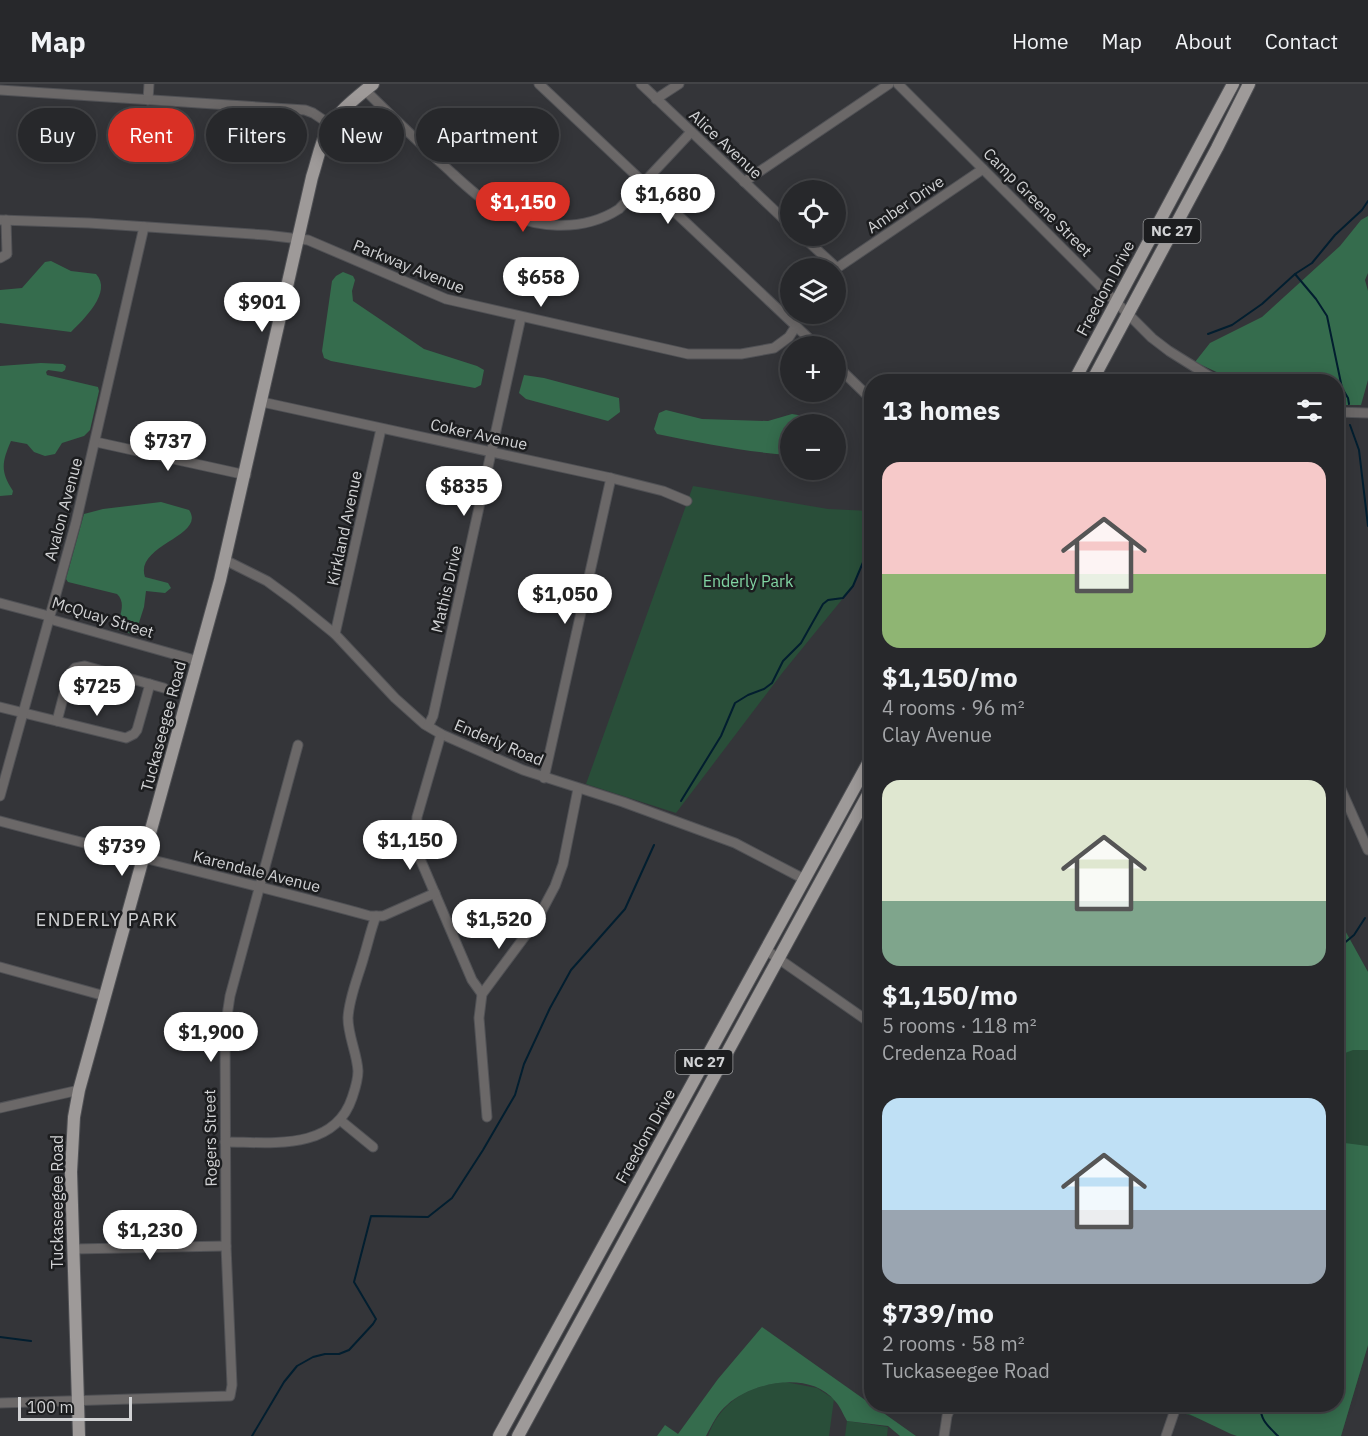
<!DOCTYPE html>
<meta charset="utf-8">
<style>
:root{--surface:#27282b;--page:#333437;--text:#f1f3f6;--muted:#a4a6a9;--line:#434447;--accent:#d93025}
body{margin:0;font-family:"IBM Plex Sans",sans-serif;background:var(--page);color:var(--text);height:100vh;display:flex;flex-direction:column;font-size:22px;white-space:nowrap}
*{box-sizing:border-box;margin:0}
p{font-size:20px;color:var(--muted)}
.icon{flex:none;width:33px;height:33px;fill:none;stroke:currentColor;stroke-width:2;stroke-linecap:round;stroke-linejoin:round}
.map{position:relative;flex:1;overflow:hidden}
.side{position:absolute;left:864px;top:290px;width:480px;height:1038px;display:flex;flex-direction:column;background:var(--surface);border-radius:24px;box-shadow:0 3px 15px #0003,0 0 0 2px var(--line)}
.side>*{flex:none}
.top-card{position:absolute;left:18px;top:24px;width:570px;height:54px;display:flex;gap:12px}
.tools{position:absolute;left:780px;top:96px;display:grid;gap:12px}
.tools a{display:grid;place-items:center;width:66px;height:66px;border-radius:50%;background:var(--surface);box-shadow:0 3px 15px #0003,0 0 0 2px var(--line);font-size:30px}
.scale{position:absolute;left:18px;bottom:15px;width:114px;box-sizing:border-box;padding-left:6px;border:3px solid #d1d2d4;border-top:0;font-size:16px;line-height:21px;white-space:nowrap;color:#d1d2d4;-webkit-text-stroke:4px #1c1d1f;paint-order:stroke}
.price{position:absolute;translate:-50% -51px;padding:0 14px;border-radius:21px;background:#fff;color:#222;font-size:20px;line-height:39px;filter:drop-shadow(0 2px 3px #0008)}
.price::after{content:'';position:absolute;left:50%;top:36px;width:18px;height:14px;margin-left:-9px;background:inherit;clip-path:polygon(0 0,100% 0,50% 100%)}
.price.on{background:var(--accent);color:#fff}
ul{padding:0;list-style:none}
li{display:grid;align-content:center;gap:12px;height:318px;padding:0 18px}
li span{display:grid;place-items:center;height:186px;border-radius:18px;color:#555}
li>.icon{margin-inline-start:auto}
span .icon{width:108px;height:108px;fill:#fffc;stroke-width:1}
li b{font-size:26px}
h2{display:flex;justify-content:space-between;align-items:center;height:72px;padding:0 18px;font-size:26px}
.chip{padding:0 21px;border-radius:27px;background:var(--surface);box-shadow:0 3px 15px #0003,0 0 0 2px var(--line);font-size:21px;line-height:54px}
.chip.on{background:var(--accent);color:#fff}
header{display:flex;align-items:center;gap:36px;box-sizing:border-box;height:84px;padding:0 30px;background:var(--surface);border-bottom:2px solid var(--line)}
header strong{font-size:28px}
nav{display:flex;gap:33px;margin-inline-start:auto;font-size:21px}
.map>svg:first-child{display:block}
.green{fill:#294e39}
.forest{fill:#356c4d}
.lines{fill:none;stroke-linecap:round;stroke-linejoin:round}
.stream{stroke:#021e2f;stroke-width:2}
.minor-casing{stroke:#505155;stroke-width:11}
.major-casing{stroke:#505155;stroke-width:14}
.minor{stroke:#6b6868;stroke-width:9}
.major{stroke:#9e9a99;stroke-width:12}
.labels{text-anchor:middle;stroke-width:5;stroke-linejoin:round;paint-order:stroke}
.shield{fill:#1c1d1f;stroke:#9b9c9e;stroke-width:1.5}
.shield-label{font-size:15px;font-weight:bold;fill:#d1d2d4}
.street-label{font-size:16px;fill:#d1d2d4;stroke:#1c1d1f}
.park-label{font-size:16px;fill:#81d5a3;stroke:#1c1d1f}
.neighbourhood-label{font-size:18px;letter-spacing:1.5px;fill:#d1d2d4;stroke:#1c1d1f}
</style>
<header>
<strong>Map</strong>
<nav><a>Home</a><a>Map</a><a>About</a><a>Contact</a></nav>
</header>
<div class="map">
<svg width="1368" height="1352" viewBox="0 0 1368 1352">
<rect width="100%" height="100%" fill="#343539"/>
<g class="green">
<path d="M693 402 828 425 871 427V457L853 502 783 588 676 729 586 700Z"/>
<path d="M1337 841 1368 888V1261L1341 1352H1256L1176 1327 1178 1320H1336Z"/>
<path d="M785 1298 817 1304 834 1315 829 1352H708C720 1318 749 1301 785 1298Z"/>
<path d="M847 1337 888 1343 887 1352H845Z"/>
</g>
<g class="forest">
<path d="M1368 132V189L1365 196 1368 207V296L1361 321H1337L1336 297H1236L1195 278 1210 259 1262 233 1340 162 1361 136Z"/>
<path d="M51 177 71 187 96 190C113 208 83 236 71 248L0 239V206L22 204 45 178Z"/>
<path d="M343 188 353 192 355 196 352 207 353 217 424 265 477 282 484 286 481 301 475 304 331 277 324 274 322 267 332 197 336 192Z"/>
<path d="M41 279 63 280 66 282 65 286 62 288 48 286 46 288 47 291 98 303 99 307 90 346 84 352 62 359 55 370 45 372 34 368 27 360 11 357C2 378 0 387 13 407L12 411 0 412V282Z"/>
<path d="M524 291 544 294 619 314 620 328 608 337 526 315 519 309Z"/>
<path d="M666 326 702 335 768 337 792 330 804 332 817 340H790V371C745 368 702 359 657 350L654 345 659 329Z"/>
<path d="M161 418 189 426C207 452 134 461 145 493L168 499 171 504 165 509 146 507 144 523 135 551 116 545C119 534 127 519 117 510L68 498 66 495 84 430 103 425Z"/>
<path d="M1337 832 1368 888V966H1353L1337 972Z"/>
<path d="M1337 1058 1368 1062V1261L1341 1352H1237L1231 1350 1189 1330 1191 1320H1336Z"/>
<path d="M762 1243 916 1352H900L888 1342 847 1337C843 1330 840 1322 835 1317 810 1286 752 1298 727 1321 717 1329 712 1341 706 1352H657L665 1341 678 1350 718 1295Z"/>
</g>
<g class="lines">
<g class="stream">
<path d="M1295 190 1316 215 1327 232 1342 304 1348 314 1349 320"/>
<path d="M1208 250 1232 241 1262 220 1295 190 1312 179 1335 151 1362 126 1368 117"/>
<path d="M1350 341 1359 366 1368 442"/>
<path d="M681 717 721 652 735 619 748 611 764 605 772 599 783 577 801 559 823 520 828 516 843 514 853 502 872 457"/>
<path d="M1336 866 1354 851 1365 834"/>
<path d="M0 1253 31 1257"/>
<path d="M1261 1320C1259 1335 1268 1342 1278 1352"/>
<path d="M252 1352 284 1298 297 1282 313 1273 325 1270H339L349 1266 373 1240 376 1235 354 1198 371 1132 428 1133 452 1114 483 1066 515 1011 524 980 550 924 571 886 625 825 654 761"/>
</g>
<defs>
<g id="minor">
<path d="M539 0 817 262"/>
<path d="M641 0 790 141"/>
<path d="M898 0 1152 254 1169 267 1217 297"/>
<path d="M0 6 305 26 313 29 331 41"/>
<path d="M365 6C390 31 416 55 441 79 458 94 474 111 494 123 532 145 582 149 619 125L691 48"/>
<path d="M656 15 679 0"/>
<path d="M148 16 149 0"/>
<path d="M744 98 889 0"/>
<path d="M0 136 89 139 266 151 308 156 446 215 688 270H741L774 264 789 253 796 242"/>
<path d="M802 152 837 184 983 85"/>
<path d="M0 174 7 170 6 136"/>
<path d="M836 281 872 316"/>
<path d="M262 318 611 394 663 407 687 417"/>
<path d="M1336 328 1368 329"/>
<path d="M96 358 246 391"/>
<path d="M225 476 267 497 293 516 335 550 395 614 424 640 441 650 523 686 623 718 735 759 804 795"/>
<path d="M0 519 45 531 53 536 198 577"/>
<path d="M335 550 381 345"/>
<path d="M0 623 126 654 134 650 137 646 150 600"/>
<path d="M57 637 69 591 75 584 85 582 164 604"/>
<path d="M428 642 433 632 521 233"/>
<path d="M441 650 417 733 416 756 421 777 472 896 482 910"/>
<path d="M544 694 611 394"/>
<path d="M1336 694 1368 766"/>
<path d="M0 712 76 438 144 143"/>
<path d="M0 737C123 770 247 798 370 832H383L435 809"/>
<path d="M766 866 872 940"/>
<path d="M0 883 105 912"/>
<path d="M0 1024 79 1006"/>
<path d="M487 1033 479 934 482 910 537 836 555 802 563 780 578 705"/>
<path d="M340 1036 373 1063"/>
<path d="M225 1058C269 1058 334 1068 352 1014 355 1005 358 997 358 987 357 969 348 952 348 934 349 913 359 891 364 872 368 859 371 845 376 832"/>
<path d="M73 1165 226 1162"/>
<path d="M0 1319 230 1312 232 1301 226 1162 225 945 230 912 298 661"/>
<path d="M944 1352 947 1332 952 1320"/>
<path d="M1166 1352 1177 1320"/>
</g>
<g id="major">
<path d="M1074 297 1233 0"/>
<path d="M1092 297 1217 64 1249 0"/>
<path d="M79 1352 71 1088 74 1033 79 1006 220 496 312 93C317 78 320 61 327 47 337 28 357 13 373 0"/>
<path d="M499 1352 872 672"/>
<path d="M518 1352 872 703"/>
</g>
</defs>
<use href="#minor" class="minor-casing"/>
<use href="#major" class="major-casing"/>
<use href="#minor" class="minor"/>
<use href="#major" class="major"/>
</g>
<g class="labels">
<g class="shield">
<rect x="1143.5" y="135" width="57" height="24" rx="4.5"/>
<rect x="675.5" y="966" width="57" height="24" rx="4.5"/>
</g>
<g class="shield-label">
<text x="1172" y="152">NC 27</text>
<text x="704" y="983">NC 27</text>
</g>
<g class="street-label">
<text transform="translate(726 60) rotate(43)" y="6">Alice Avenue</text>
<text transform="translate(1038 118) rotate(45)" y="6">Camp Greene Street</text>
<text transform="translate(905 120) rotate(-34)" y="6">Amber Drive</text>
<text transform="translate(409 182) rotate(22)" y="6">Parkway Avenue</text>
<text transform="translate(1105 204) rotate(-62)" y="6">Freedom Drive</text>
<text transform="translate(479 350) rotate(12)" y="6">Coker Avenue</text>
<text transform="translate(63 425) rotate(-75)" y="6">Avalon Avenue</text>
<text transform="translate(344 444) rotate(-78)" y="6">Kirkland Avenue</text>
<text transform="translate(446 505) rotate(-77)" y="6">Mathis Drive</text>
<text transform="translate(103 533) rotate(17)" y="6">McQuay Street</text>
<text transform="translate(163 642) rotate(-75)" y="6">Tuckaseegee Road</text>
<text transform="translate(499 658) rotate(23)" y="6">Enderly Road</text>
<text transform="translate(257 787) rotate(14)" y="6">Karendale Avenue</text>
<text transform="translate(645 1052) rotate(-61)" y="6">Freedom Drive</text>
<text transform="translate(210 1054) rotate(-91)" y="6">Rogers Street</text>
<text transform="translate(57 1118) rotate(-90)" y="6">Tuckaseegee Road</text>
</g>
<g class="park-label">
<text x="748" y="503">Enderly Park</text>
</g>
<g class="neighbourhood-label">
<text x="107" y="842">ENDERLY PARK</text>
</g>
</g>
</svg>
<div class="tools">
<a><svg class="icon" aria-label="locate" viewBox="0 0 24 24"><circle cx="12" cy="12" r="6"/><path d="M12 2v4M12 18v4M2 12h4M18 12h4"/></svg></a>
<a><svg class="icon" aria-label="layers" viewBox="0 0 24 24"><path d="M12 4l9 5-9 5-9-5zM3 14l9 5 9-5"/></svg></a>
<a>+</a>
<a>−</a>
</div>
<div class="scale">100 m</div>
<b class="price" style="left:668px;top:141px">$1,680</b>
<b class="price on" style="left:523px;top:149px">$1,150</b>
<b class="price" style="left:541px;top:224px">$658</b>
<b class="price" style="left:262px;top:249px">$901</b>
<b class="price" style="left:168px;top:388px">$737</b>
<b class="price" style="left:464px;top:433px">$835</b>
<b class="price" style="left:565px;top:541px">$1,050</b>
<b class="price" style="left:97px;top:633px">$725</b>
<b class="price" style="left:410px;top:787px">$1,150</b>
<b class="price" style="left:122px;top:793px">$739</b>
<b class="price" style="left:499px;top:866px">$1,520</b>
<b class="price" style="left:211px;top:979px">$1,900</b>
<b class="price" style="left:150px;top:1177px">$1,230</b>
<div class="top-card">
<a class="chip">Buy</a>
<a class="chip on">Rent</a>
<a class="chip">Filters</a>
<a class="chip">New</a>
<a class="chip">Apartment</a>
</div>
<section class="side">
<h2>13 homes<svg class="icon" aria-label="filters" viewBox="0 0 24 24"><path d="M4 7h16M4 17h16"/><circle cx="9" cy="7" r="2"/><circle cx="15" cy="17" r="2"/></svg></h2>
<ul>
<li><span style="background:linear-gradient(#f6c9c9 60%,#8fb573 0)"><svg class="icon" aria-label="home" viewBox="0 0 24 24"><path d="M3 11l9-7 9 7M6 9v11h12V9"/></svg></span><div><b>$1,150/mo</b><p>4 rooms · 96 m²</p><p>Clay Avenue</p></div></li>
<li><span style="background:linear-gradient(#dfe7d0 65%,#7fa58c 0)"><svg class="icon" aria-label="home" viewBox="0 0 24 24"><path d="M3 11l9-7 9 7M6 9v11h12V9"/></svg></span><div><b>$1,150/mo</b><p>5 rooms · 118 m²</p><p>Credenza Road</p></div></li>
<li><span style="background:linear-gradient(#bfe0f5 60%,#9aa5b1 0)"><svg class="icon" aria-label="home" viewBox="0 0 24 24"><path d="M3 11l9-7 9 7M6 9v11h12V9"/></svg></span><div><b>$739/mo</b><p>2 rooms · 58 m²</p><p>Tuckaseegee Road</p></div></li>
</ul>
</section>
</div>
